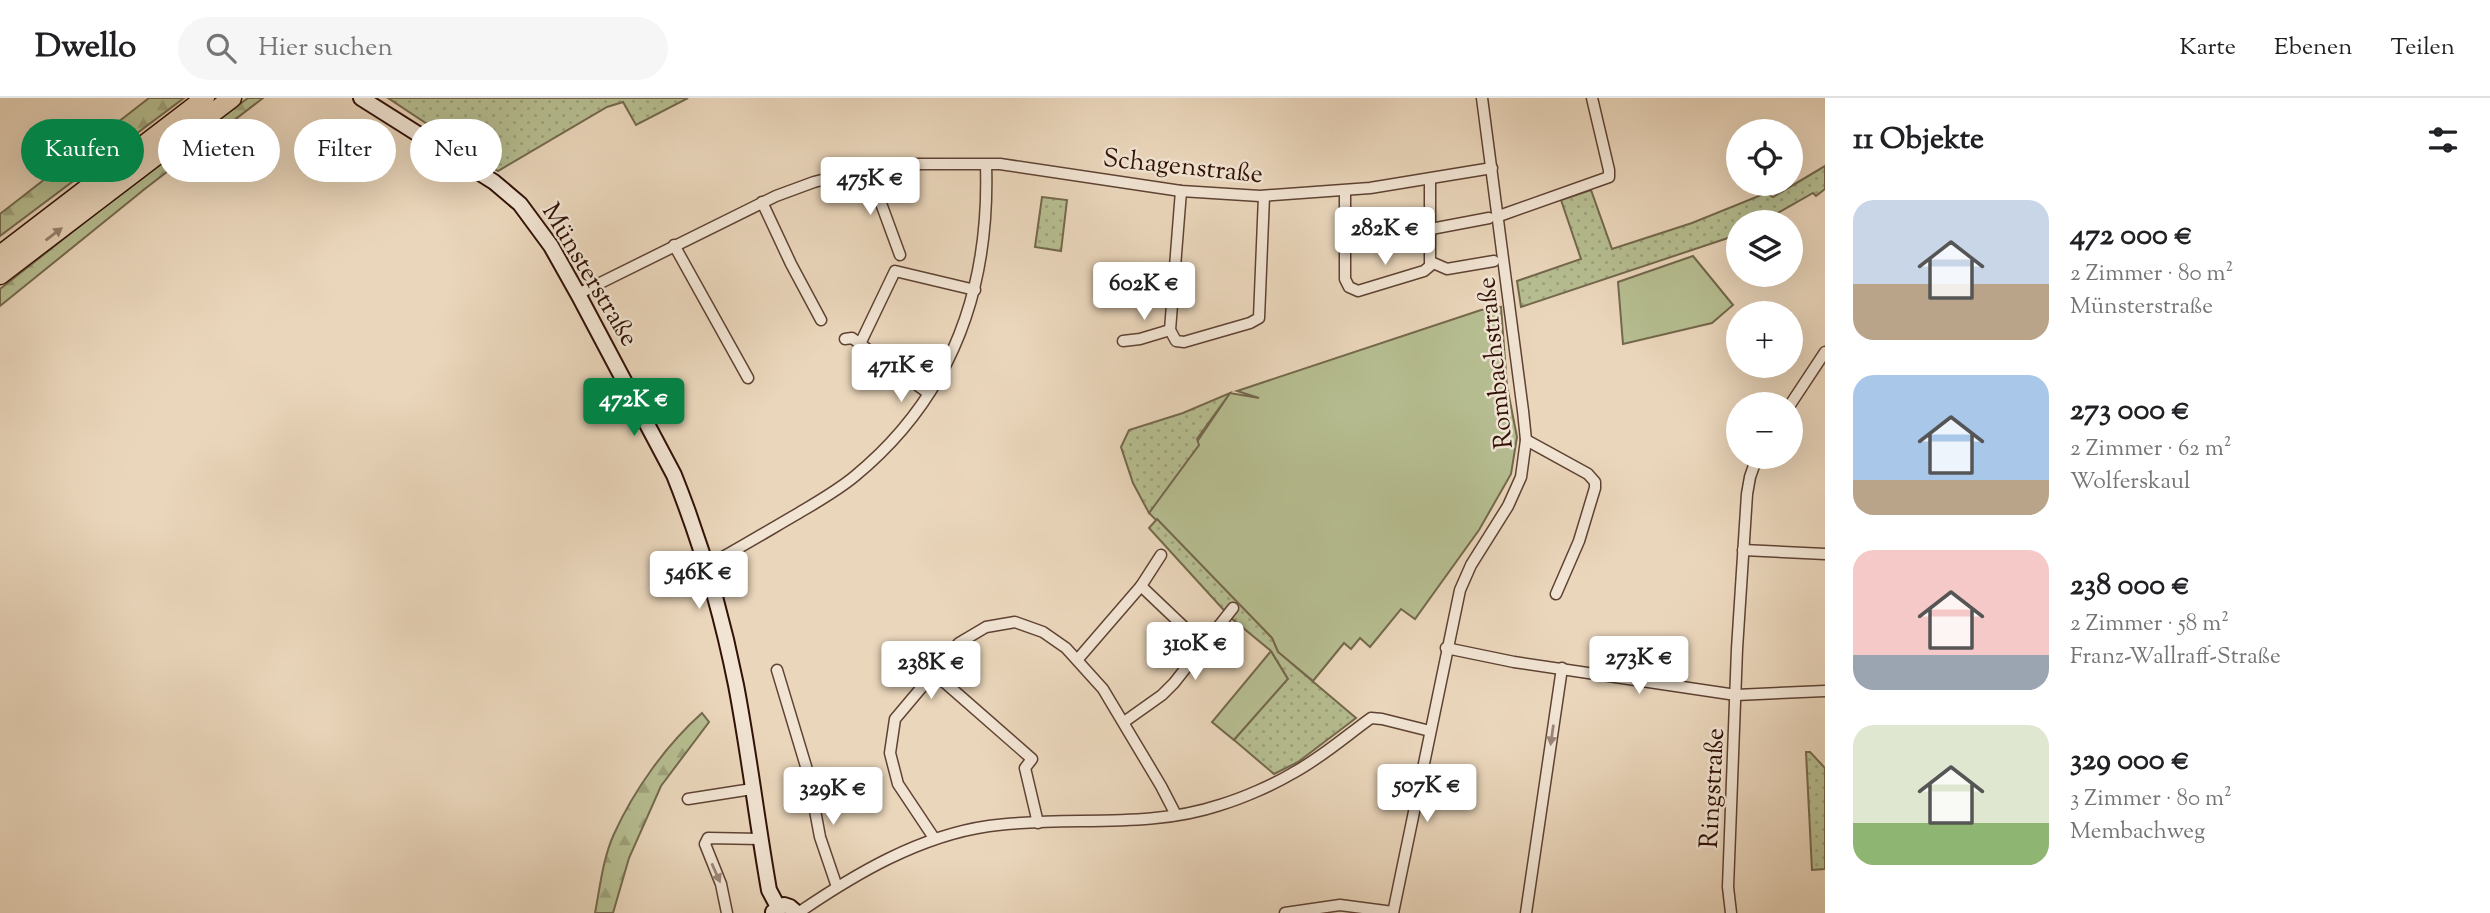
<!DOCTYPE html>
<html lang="de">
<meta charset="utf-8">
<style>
:root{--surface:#fff;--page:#f6f6f6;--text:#202124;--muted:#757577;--line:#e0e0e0;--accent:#0b8043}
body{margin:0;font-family:"Sorts Mill Goudy",serif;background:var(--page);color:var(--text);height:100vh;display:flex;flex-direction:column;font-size:26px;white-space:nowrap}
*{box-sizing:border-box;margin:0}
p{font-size:23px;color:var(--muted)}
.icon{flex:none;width:38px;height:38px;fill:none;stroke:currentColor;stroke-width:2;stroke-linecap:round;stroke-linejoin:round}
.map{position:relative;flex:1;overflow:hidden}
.panel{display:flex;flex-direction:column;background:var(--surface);width:665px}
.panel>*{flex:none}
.top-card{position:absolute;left:21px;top:21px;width:665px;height:63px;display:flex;gap:14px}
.fabs{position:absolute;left:1726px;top:21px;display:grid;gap:14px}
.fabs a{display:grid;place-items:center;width:77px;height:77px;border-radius:50%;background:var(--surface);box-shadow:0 7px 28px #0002;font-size:35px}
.price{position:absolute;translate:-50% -60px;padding:0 16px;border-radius:7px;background:#fff;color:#222;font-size:23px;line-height:46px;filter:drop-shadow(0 2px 4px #0008)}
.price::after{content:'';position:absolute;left:50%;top:42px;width:21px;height:16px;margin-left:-10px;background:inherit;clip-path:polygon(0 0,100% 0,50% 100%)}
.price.on{background:var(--accent);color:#fff}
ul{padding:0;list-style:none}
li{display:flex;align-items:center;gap:21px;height:175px;padding:0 28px}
li span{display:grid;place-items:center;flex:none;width:196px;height:140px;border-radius:21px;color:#555}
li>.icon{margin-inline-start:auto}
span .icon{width:84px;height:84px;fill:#fffc;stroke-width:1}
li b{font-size:30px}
h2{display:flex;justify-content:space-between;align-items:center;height:84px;padding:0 28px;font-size:30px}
.tag{padding:0 24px;border-radius:32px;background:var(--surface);box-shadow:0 7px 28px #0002;font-size:24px;line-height:63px}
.tag.on{background:var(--accent);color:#fff}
header{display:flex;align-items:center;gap:42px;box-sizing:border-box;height:98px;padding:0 35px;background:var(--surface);border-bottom:2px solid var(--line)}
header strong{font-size:33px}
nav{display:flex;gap:38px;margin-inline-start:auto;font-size:24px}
.search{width:490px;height:63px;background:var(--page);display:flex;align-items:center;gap:18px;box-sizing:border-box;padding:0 24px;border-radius:38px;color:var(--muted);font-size:26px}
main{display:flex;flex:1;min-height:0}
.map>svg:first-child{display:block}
.grass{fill:#b6be91;stroke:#74684c;stroke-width:2}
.forest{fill:url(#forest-firs);stroke:#74684c;stroke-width:2}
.park{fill:url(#park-dots);stroke:#74684c;stroke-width:2}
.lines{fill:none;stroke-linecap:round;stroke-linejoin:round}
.street-casing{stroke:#5f4233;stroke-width:13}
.secondary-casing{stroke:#311106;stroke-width:18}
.highway-casing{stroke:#311106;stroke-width:21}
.street{stroke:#f1e4d3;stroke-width:10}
.secondary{stroke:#f1e4d3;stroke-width:14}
.highway{stroke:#ead6bb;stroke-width:18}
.oneway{fill:#977d6a}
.oneway2{fill:#9b8577}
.labels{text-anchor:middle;stroke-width:5;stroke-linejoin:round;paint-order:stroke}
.street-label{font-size:26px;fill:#311106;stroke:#f1e4d3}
</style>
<header>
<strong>Dwello</strong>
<div class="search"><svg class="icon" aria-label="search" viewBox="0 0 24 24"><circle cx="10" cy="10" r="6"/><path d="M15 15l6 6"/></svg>Hier suchen</div>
<nav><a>Karte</a><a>Ebenen</a><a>Teilen</a></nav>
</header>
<main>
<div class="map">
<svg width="1825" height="815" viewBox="0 0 1825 815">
<defs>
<pattern id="forest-firs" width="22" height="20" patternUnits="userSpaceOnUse" patternTransform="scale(1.75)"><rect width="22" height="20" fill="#b6be91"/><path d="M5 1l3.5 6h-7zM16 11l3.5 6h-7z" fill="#9da27c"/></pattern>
<pattern id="park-dots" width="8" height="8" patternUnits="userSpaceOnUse" patternTransform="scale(1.75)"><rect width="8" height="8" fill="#b6be91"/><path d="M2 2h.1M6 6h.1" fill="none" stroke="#9da27c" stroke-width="1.8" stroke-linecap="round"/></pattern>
</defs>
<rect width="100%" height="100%" fill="#ead6bb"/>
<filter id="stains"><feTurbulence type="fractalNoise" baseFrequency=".00286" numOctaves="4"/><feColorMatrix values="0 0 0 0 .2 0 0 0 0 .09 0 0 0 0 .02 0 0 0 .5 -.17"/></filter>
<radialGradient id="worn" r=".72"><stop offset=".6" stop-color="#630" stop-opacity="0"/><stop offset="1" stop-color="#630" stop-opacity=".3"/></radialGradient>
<g class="grass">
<path d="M1693 158 1733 207 1712 225 1623 246 1618 184Z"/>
<path d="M1501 209 1507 288 1517 339 1511 376 1479 432 1415 521 1401 511 1370 549 1360 540 1351 551 1344 545 1313 583 1278 554 1272 540 1149 415 1230 295 1259 300 1237 293 1481 212Z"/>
<path d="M1271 553 1288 581 1234 642 1212 624Z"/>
</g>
<g class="forest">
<path d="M149 0H184L0 138V116Z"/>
<path d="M248 0H263L146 90 0 208V191L104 109Z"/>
<path d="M702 615 709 624 661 688 629 760 613 815H595C600 789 603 760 614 736 634 692 666 647 702 615Z"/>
</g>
<g class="park">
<path d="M388 0H688L636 27 623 4 607 9 498 73Z"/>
<path d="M1825 68V91L1816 98 1813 95 1762 124H1738V136L1731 139 1521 209 1517 183 1581 161 1561 102 1591 92 1612 151 1692 125 1766 95 1773 99Z"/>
<path d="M1042 99 1067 102 1061 153 1035 149Z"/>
<path d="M1230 295 1197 341 1199 347 1149 415 1133 385 1121 349 1129 332 1183 315Z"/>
<path d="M1157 421 1272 540 1278 554 1356 620 1298 664 1274 676 1234 642 1288 581 1271 553 1231 520 1149 430Z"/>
<path d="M1806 654H1810L1825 670V771L1812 772Z"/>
</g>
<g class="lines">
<defs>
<g id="street">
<path d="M868 70 900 157"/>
<path d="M1181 93 1170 232 1176 243 1184 244 1250 225 1259 220 1264 98"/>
<path d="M1345 93V181L1349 189 1358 193 1424 173 1430 168V82"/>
<path d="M762 104 791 166 821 222"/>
<path d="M1499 118 1609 79V72L1592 0"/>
<path d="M1431 131 1489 120"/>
<path d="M674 147 748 280"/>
<path d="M1431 164 1447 171 1494 163"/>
<path d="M578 196 776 98 814 84 868 70 914 66H1000L1181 93 1260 98 1370 90 1492 70"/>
<path d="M845 241 852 240 928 295"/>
<path d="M1123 243 1140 241 1170 232"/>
<path d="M860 246 895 173 975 192"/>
<path d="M1790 307 1825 254"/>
<path d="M1526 342 1588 376 1595 384V390L1579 443 1556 496"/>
<path d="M1743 452 1825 456"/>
<path d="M705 469C736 452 766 434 797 416 817 404 837 393 855 378 952 298 990 190 986 67"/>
<path d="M1141 488 1204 548"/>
<path d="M1446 550 1514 564 1736 597 1825 593"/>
<path d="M1078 561 1141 488 1161 457"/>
<path d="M777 572 808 675 820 739 837 789"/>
<path d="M935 576 1032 661 1025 670 1038 725"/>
<path d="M1124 624 1162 597 1174 585 1233 510"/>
<path d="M688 701 752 691"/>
<path d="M934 740 898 686 890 655 895 621 959 545 986 529 1015 524 1043 534 1066 550 1103 591 1161 688 1176 717"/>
<path d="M727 815 721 786 705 746 708 740 760 741"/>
<path d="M798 815C855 776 919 738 989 728 1066 717 1145 732 1220 707 1243 700 1273 687 1293 675 1321 660 1346 638 1371 620L1382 621 1430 633"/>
<path d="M1285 815 1340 807 1393 814"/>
<path d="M1393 815 1460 492 1471 467 1508 408 1521 379 1526 342 1523 313 1482 0"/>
<path d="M1526 815 1562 570"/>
<path d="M1731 815 1728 789 1737 551 1747 396 1750 379 1757 359"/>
</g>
<g id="secondary">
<path d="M361 0 494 84 520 106 551 148 578 196 674 377C700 442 722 517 736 587 749 655 757 724 769 792L778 809"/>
<path d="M773 814 784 807 790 809 797 815"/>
</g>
<g id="highway">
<path d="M0 157 205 0"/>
<path d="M0 177 232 0"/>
</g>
</defs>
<use href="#street" class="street-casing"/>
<use href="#secondary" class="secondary-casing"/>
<use href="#highway" class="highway-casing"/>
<use href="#street" class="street"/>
<use href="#secondary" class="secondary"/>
<use href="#highway" class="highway"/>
</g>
<defs><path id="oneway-solid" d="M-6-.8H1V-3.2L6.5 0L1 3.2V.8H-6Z" transform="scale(1.75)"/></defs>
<use class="oneway" href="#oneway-solid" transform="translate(54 136) rotate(-37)"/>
<g class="oneway2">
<use href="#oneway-solid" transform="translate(1552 637) rotate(98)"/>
<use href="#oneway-solid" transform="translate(716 775) rotate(66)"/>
</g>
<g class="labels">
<g class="street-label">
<text transform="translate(1183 67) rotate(6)" y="9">Schagenstraße</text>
<text transform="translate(591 176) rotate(59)" y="9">Münsterstraße</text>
<text transform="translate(1494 265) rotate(-96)" y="9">Rombachstraße</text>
<text transform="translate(1711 690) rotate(-87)" y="9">Ringstraße</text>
</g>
</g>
<rect width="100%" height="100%" filter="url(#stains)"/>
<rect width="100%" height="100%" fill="url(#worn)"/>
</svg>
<div class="fabs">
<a><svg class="icon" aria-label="locate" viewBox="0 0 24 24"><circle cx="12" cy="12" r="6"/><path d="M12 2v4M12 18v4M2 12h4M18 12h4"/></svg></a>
<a><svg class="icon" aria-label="layers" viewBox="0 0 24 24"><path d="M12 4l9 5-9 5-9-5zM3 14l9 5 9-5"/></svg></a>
<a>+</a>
<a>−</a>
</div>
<b class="price" style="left:870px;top:119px">475K €</b>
<b class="price" style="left:1385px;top:169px">282K €</b>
<b class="price" style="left:1144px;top:224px">602K €</b>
<b class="price" style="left:901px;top:306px">471K €</b>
<b class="price on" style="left:634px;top:340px">472K €</b>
<b class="price" style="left:699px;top:513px">546K €</b>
<b class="price" style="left:1195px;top:584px">310K €</b>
<b class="price" style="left:1639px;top:598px">273K €</b>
<b class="price" style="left:931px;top:603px">238K €</b>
<b class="price" style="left:1427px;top:726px">507K €</b>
<b class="price" style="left:833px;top:729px">329K €</b>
<div class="top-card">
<a class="tag on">Kaufen</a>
<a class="tag">Mieten</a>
<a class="tag">Filter</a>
<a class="tag">Neu</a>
</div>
</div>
<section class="panel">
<h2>11 Objekte<svg class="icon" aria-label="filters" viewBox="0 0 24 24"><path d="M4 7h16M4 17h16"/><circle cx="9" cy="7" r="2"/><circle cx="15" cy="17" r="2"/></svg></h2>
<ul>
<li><span style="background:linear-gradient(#c9d6e8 60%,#b9a48a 0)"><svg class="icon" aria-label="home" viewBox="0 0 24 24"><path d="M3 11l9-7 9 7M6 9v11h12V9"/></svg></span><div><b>472 000 €</b><p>2 Zimmer · 80 m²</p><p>Münsterstraße</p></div></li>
<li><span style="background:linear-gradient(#a9c7e8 75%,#b9a48a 0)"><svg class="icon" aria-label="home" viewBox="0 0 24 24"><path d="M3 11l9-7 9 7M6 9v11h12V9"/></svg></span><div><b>273 000 €</b><p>2 Zimmer · 62 m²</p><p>Wolferskaul</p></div></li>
<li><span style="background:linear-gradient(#f6c9c9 75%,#9aa5b1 0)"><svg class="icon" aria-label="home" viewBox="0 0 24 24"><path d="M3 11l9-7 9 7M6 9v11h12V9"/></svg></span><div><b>238 000 €</b><p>2 Zimmer · 58 m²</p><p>Franz-Wallraff-Straße</p></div></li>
<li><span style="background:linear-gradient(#dfe7d0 70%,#8fb573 0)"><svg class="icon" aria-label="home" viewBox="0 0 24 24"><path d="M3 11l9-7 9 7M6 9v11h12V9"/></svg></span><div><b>329 000 €</b><p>3 Zimmer · 80 m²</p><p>Membachweg</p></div></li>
</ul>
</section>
</main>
